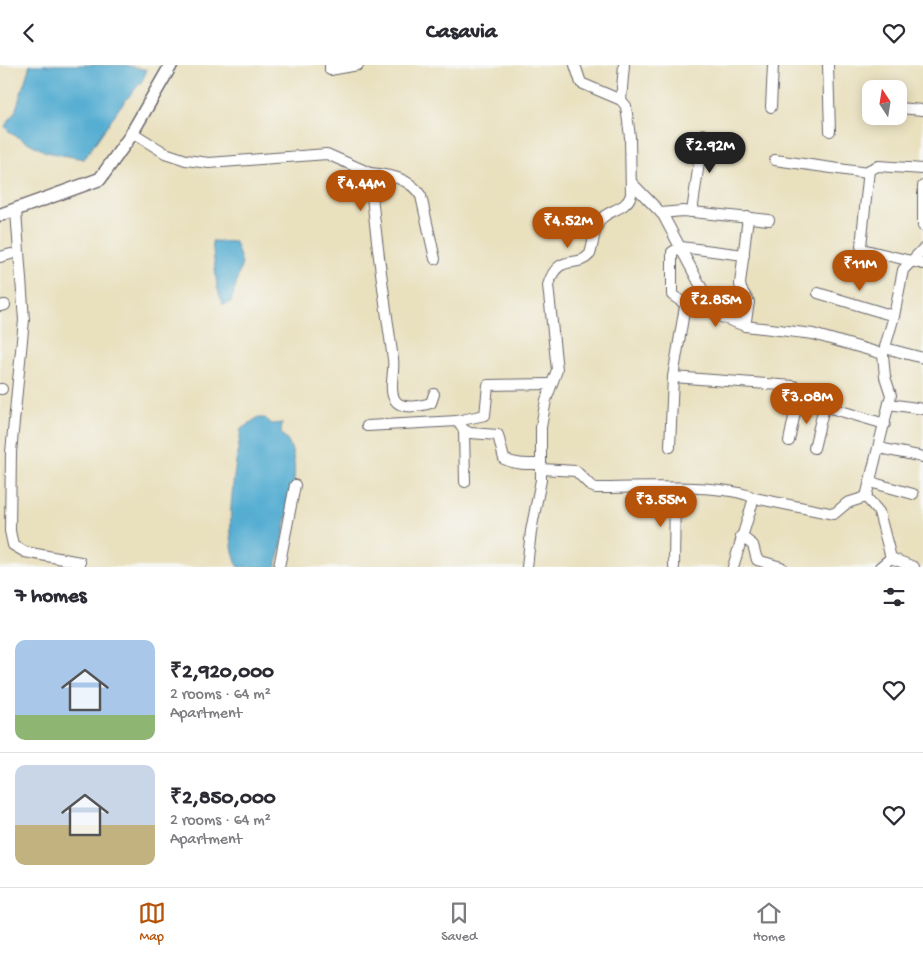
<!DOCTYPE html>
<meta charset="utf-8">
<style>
:root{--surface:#fff;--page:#f7f7f7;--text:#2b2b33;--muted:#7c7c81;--line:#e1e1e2;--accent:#b45309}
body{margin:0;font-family:"Gochi Hand",sans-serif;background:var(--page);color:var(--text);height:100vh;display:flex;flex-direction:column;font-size:19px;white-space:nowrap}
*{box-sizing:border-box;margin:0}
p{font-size:16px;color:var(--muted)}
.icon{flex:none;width:28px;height:28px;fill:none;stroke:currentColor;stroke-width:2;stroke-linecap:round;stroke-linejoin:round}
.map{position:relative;height:502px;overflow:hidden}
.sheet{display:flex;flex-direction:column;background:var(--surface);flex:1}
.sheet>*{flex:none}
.needle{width:32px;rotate:348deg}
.fabs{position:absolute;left:862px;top:15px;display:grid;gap:10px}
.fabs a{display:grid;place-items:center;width:45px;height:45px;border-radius:10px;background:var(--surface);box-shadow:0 2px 12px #0003;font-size:25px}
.price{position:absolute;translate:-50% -42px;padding:0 11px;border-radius:18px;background:var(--accent);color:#fff;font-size:16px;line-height:32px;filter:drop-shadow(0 1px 2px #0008)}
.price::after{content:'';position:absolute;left:50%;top:30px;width:15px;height:11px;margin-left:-8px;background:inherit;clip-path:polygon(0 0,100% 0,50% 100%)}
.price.active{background:#222;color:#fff}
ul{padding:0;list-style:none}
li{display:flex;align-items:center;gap:15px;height:125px;padding:0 15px}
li+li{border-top:1px solid var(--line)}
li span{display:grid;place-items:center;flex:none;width:140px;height:100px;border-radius:10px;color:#555}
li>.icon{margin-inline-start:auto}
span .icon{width:60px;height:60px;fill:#fffc;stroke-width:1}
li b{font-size:21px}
h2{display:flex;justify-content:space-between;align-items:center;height:60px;padding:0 15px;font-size:21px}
header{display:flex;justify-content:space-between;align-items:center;height:65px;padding:0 15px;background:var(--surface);font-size:22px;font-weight:700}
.tabs{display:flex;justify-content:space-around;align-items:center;height:70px;border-top:1px solid var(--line);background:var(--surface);font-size:14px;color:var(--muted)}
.tabs a{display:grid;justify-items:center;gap:2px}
.tabs .active{color:var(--accent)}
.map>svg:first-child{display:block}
.water{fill:#55add2;stroke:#3c6886}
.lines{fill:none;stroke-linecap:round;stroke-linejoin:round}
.minor-casing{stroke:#686469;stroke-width:12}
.tertiary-casing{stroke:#686469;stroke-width:15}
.minor{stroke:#fff;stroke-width:10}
.tertiary{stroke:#fff;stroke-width:12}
</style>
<header><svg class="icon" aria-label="back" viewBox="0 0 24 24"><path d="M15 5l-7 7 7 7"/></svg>Casavia<svg class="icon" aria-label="heart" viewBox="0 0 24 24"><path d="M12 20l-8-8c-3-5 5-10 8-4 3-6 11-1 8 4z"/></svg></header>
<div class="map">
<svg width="923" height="502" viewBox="0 0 923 502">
<rect width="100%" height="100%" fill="#f6f6f2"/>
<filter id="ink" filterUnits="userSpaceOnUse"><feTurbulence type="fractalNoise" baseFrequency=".02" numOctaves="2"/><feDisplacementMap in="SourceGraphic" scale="10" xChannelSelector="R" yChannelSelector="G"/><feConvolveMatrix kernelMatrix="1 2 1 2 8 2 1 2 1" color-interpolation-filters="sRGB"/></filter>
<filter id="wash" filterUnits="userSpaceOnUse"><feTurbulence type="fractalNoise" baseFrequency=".0096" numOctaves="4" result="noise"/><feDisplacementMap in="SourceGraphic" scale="20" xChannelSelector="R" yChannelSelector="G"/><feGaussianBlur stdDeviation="1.12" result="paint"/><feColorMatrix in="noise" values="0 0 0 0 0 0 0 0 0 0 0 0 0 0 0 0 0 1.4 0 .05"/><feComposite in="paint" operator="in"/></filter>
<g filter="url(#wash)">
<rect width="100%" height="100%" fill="#e9e0be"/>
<g class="water">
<path d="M30 0H125L147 5 142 16 120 42 84 94 46 87 10 68 5 61 15 47Z"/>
<path d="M212 176 235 177 242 198 231 237 223 240 217 222Z"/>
<path d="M257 353H265L272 359 282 358 281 368C304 390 292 429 286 457 283 472 281 488 275 502H238C222 467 236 401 241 364Z"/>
</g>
</g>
<g filter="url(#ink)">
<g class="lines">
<defs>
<g id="minor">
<path d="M330 0V5L358 0"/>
<path d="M828 0 830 66"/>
<path d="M621 35 624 0"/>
<path d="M771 42 773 0"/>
<path d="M899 43 923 45"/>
<path d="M133 68 165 88 186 95 209 98 327 89 370 108C375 171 384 232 393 294 395 306 388 325 395 335 401 345 421 341 431 338L434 329"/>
<path d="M775 95 867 108"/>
<path d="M923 104 878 101 869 105 861 181 862 184 923 199"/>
<path d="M370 108C390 110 410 113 421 131L435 194"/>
<path d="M631 117 663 150 716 250 745 261 813 269 883 289"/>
<path d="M923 121V161"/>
<path d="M16 146 24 255 11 387 10 466 13 480 25 487 80 497V502"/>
<path d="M692 147 703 69"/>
<path d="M661 148 683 146 769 155"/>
<path d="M0 192 11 189"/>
<path d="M818 228 894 251"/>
<path d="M0 241 5 240"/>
<path d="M745 261 749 237 741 224 740 219 748 152"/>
<path d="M885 283 923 293"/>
<path d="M673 312 794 321 797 324 800 334"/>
<path d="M0 324H2"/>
<path d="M889 339 923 344"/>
<path d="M457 356 485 350 488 320 551 319"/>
<path d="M367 361 457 356 464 365 470 368 498 370 504 394C516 400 528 399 541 399"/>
<path d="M464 365 465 417"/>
<path d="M789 376 797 338 800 334 885 359"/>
<path d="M670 382 673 312 685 241 684 238 672 230V187L681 182 744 190"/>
<path d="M814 383 824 342"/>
<path d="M879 383 923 392"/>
<path d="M541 404 576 406 591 421 596 423C631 423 727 418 754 433L834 449 847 438 866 432 879 447 891 493 914 502"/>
<path d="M870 417 913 429"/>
<path d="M866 432 891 330 885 312 883 289 894 251 903 205 923 184"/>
<path d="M741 471 753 480 757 495 781 502"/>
<path d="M279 502 295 420"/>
<path d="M527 502 531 466 541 415V362L546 335 557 305 548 220C559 186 576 205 590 189 594 178 593 164 601 154 610 144 626 145 631 130L630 72 626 41 621 35 581 18 575 0"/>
<path d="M674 502 675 424"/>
<path d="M733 502 754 433"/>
<path d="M880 502 891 493"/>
</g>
<path id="tertiary" d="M0 150 100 114 129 73 171 0"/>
</defs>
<use href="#minor" class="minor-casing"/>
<use href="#tertiary" class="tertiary-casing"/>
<use href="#minor" class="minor"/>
<use href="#tertiary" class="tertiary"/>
</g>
</g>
</svg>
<div class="fabs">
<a><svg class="needle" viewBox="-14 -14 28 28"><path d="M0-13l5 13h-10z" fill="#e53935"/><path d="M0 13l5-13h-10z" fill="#7c7c81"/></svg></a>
</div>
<b class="price active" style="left:710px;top:109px">₹2.92M</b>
<b class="price" style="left:361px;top:147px">₹4.44M</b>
<b class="price" style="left:568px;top:184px">₹4.52M</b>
<b class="price" style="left:860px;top:227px">₹11M</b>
<b class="price" style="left:716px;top:263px">₹2.85M</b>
<b class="price" style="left:807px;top:360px">₹3.08M</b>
<b class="price" style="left:661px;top:463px">₹3.55M</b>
</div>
<section class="sheet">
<h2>7 homes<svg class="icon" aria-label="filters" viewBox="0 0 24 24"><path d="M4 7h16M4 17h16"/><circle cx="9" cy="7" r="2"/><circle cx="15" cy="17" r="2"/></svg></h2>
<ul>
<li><span style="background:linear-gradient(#a9c7e8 75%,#8fb573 0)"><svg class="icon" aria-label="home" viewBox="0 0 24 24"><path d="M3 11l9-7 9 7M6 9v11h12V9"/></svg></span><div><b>₹2,920,000</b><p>2 rooms · 64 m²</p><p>Apartment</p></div><svg class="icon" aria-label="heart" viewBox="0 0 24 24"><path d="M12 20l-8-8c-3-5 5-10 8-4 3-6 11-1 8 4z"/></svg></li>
<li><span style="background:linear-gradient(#c9d6e8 60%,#c2b280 0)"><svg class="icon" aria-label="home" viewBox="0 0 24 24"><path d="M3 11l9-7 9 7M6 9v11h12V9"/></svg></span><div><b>₹2,850,000</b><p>2 rooms · 64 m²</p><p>Apartment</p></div><svg class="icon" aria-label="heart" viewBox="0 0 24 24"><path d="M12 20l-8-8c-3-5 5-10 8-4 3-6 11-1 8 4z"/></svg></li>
</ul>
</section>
<nav class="tabs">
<a class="active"><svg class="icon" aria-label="map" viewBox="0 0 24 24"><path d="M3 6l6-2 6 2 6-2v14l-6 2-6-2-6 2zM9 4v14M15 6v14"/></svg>Map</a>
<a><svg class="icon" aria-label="saved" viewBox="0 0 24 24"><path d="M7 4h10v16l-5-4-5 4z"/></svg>Saved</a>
<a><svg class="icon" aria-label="home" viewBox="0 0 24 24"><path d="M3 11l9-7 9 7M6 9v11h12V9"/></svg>Home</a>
</nav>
